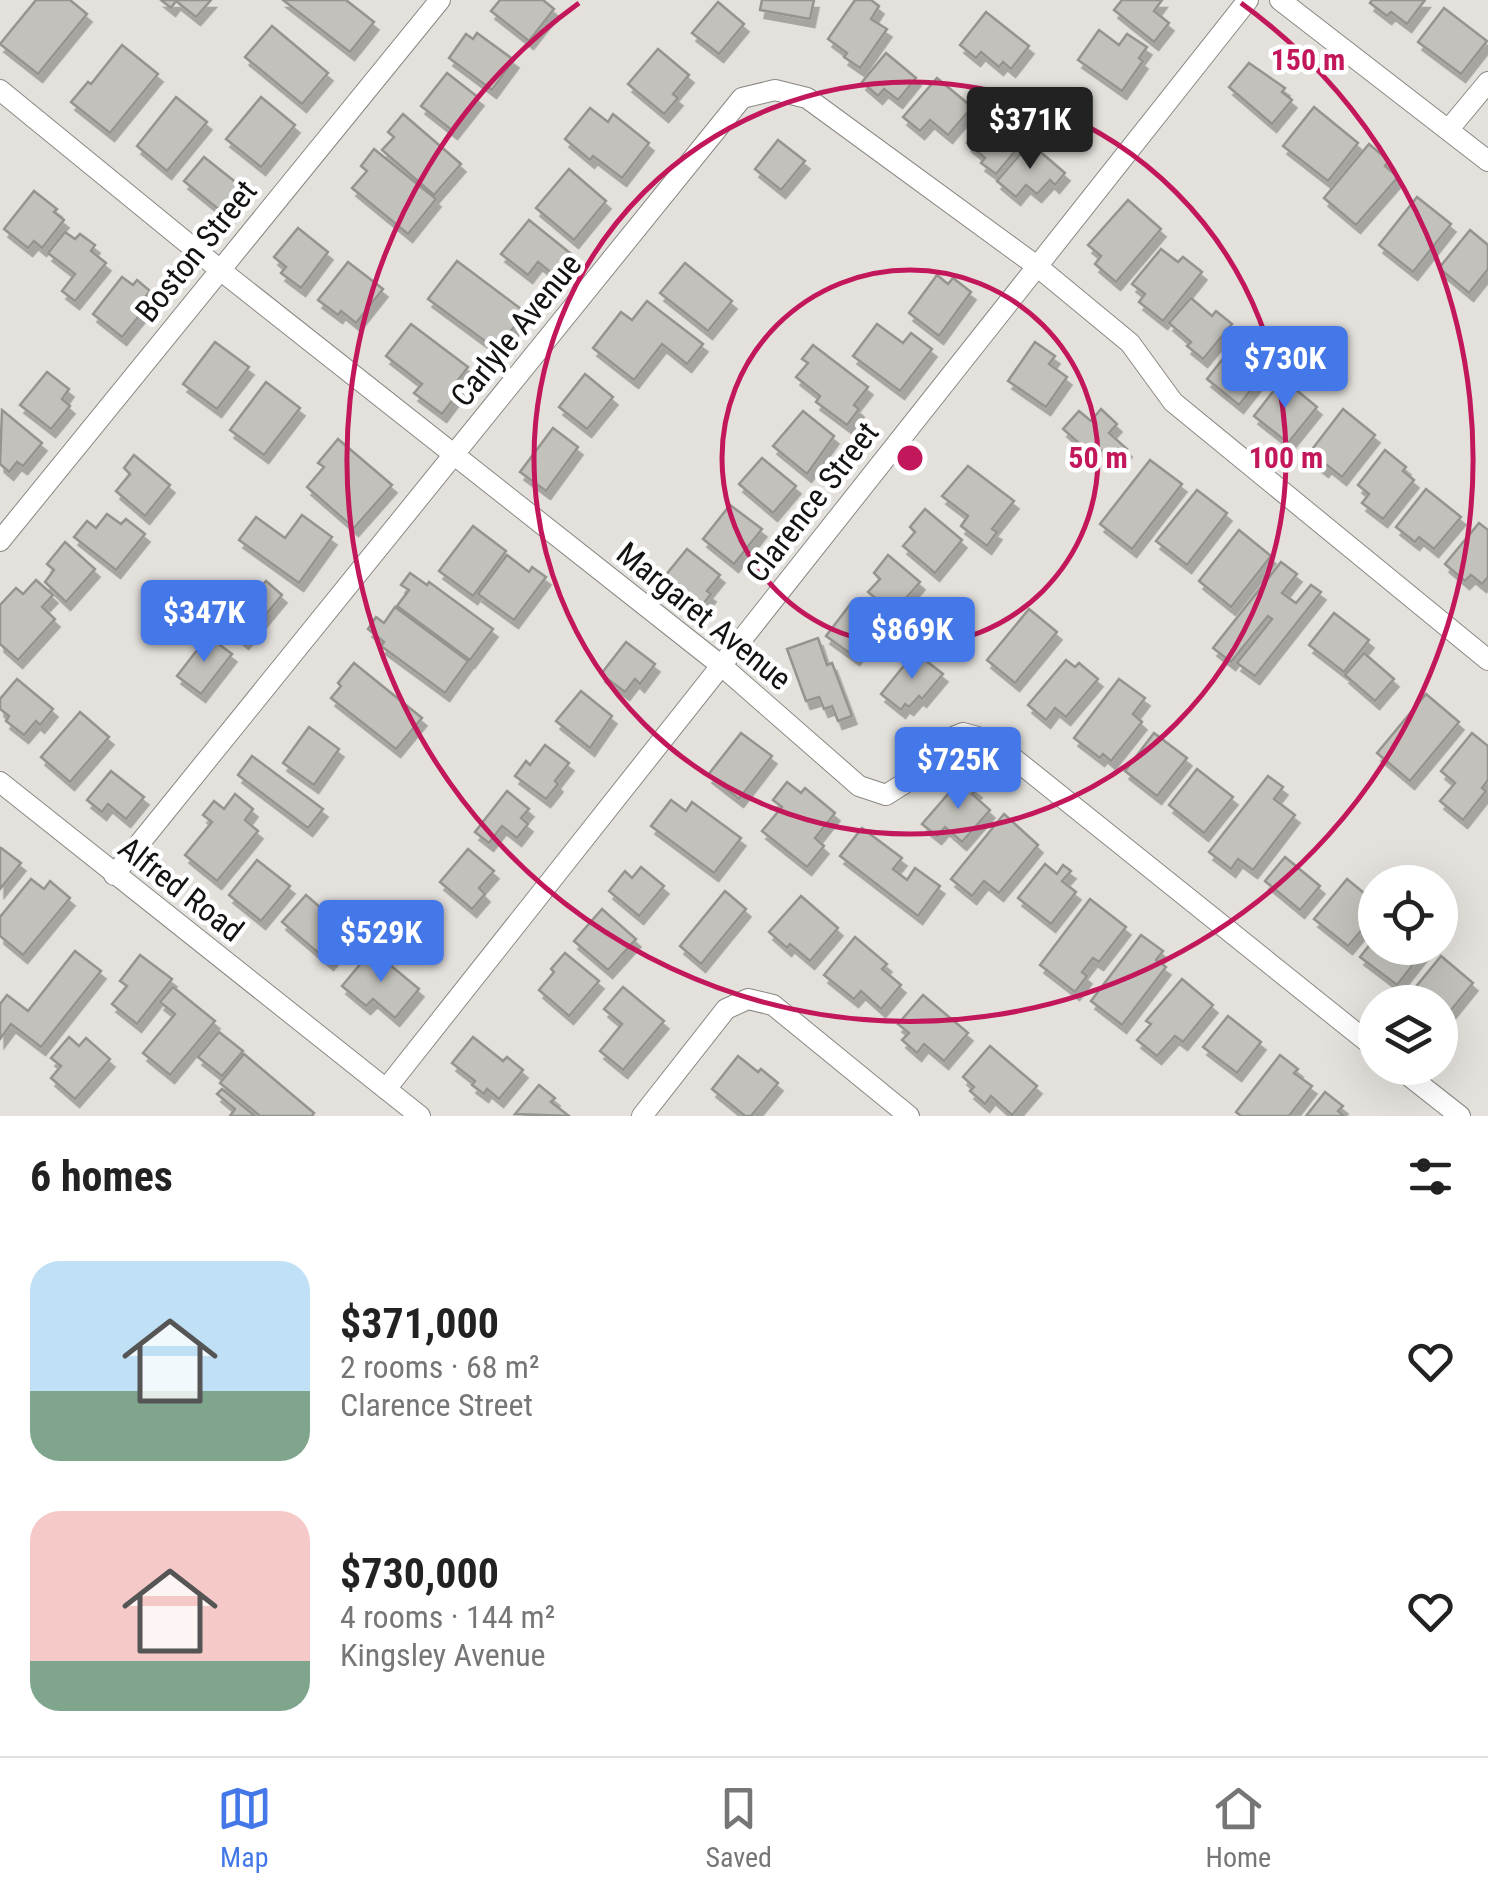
<!DOCTYPE html>
<meta charset="utf-8">
<style>
:root{--surface:#fff;--page:#f6f6f6;--text:#222;--muted:#767676;--line:#e0e0e0;--accent:#4478e9}
body{margin:0;font-family:"Roboto Condensed",sans-serif;background:var(--page);color:var(--text);height:100vh;display:flex;flex-direction:column;font-size:38px;white-space:nowrap}
*{box-sizing:border-box;margin:0}
p{font-size:32px;color:var(--muted)}
.icon{flex:none;width:55px;height:55px;fill:none;stroke:currentColor;stroke-width:2;stroke-linecap:round;stroke-linejoin:round}
.map{position:relative;height:1116px;overflow:hidden}
.drawer{display:flex;flex-direction:column;background:var(--surface);flex:1}
.drawer>*{flex:none}
.fabs{position:absolute;left:1358px;top:865px;display:grid;gap:20px}
.fabs a{display:grid;place-items:center;width:100px;height:100px;border-radius:50%;background:var(--surface);box-shadow:0 10px 40px #0002;font-size:50px}
.price{position:absolute;translate:-50% -85px;padding:0 22px;border-radius:10px;background:var(--accent);color:#fff;font-size:32px;line-height:65px;filter:drop-shadow(0 2px 5px #0008)}
.price::after{content:'';position:absolute;left:50%;top:60px;width:30px;height:22px;margin-left:-15px;background:inherit;clip-path:polygon(0 0,100% 0,50% 100%)}
.price.on{background:#222;color:#fff}
ul{padding:0;list-style:none}
li{display:flex;align-items:center;gap:30px;height:250px;padding:0 30px}
li span{display:grid;place-items:center;flex:none;width:280px;height:200px;border-radius:30px;color:#555}
li>.icon{margin-inline-start:auto}
span .icon{width:120px;height:120px;fill:#fffc;stroke-width:1}
li b{font-size:42px}
h2{display:flex;justify-content:space-between;align-items:center;height:120px;padding:0 30px;font-size:42px}
.menu{display:flex;justify-content:space-around;align-items:center;height:140px;border-top:2px solid var(--line);background:var(--surface);font-size:28px;color:var(--muted)}
.menu a{display:grid;justify-items:center;gap:5px}
.menu .on{color:var(--accent)}
.map>svg:first-child{display:block}
.building{fill:#c3c1bb;stroke:#96948e;stroke-width:2.5;filter:url(#shadow)}
.lines{fill:none;stroke-linecap:round;stroke-linejoin:round}
.minor-casing{stroke:#8a8883;stroke-width:22}
.minor{stroke:#fff;stroke-width:20}
.ring{fill:none;stroke:#c2185b;stroke-width:5}
.labels{text-anchor:middle;stroke-width:9;stroke-linejoin:round;paint-order:stroke}
.street-label{font-size:32px;fill:#141311;stroke:#fff}
.centre{fill:#c2185b;stroke:#fff;stroke-width:5}
.ring-label{font-size:30px;text-anchor:middle;font-weight:bold;fill:#c2185b;stroke:#fff;stroke-width:9;stroke-linejoin:round;paint-order:stroke}
</style>
<div class="map">
<svg width="1488" height="1116" viewBox="0 0 1488 1116">
<defs>
<filter id="shadow"><feDropShadow dx="4.5" dy="8" stdDeviation="0" flood-color="#0004"/></filter>
</defs>
<rect width="100%" height="100%" fill="#e4e1dc"/>
<g class="building">
<path d="M36 0H70L87 14 38 74 0 44Z"/>
<path d="M161 0H211L196 17 176 1 171 8Z"/>
<path d="M283 0H346L374 22 350 52Z"/>
<path d="M500 0H543L554 9 529 41 491 11Z"/>
<path d="M762 0H814L810 19 760 10Z"/>
<path d="M855 0H871L879 6 871 19 887 29 860 68 844 57 847 53 828 39Z"/>
<path d="M1122 0H1162L1154 11 1169 23 1154 42 1114 10Z"/>
<path d="M1372 0H1425L1407 24 1391 12 1387 16 1370 3Z"/>
<path d="M718 2 744 24 719 54 692 33Z"/>
<path d="M1444 8 1487 41 1461 74 1418 42Z"/>
<path d="M986 12 1029 46 1011 69 1003 62 999 67 981 52 976 58 960 45Z"/>
<path d="M272 26 328 73 302 104 245 57Z"/>
<path d="M1099 30 1119 45 1127 34 1147 47 1139 58 1143 61 1122 91 1078 60Z"/>
<path d="M477 33 514 60 492 90 449 58 466 34 473 39Z"/>
<path d="M122 45 158 74 110 133 71 102 88 82 91 84Z"/>
<path d="M658 49 689 75 673 94 678 98 664 114 628 84Z"/>
<path d="M886 53 916 78 898 100 884 89 878 96 862 82Z"/>
<path d="M1249 63 1285 88 1282 92 1292 100 1272 124 1229 87Z"/>
<path d="M447 73 479 98 453 131 421 106Z"/>
<path d="M937 78 972 107 948 135 930 120 920 131 903 117Z"/>
<path d="M176 97 207 122 167 171 137 146Z"/>
<path d="M261 97 295 125 261 167 226 139Z"/>
<path d="M1314 107 1358 143 1328 181 1283 146Z"/>
<path d="M590 108 608 122 613 114 649 143 622 178 593 156 590 160 565 139Z"/>
<path d="M403 114 461 164 434 195 382 150 394 137 388 132Z"/>
<path d="M989 116 1022 143 996 174 981 163 985 158 967 143Z"/>
<path d="M778 140 805 161 781 190 755 169Z"/>
<path d="M1030 143 1065 173 1055 185 1050 180 1037 194 1026 185 1016 197 997 181Z"/>
<path d="M1369 144 1389 161 1385 166 1398 177 1356 225 1324 198Z"/>
<path d="M374 149 436 199 408 234 352 188 367 171 361 166Z"/>
<path d="M204 157 248 192 228 217 184 181Z"/>
<path d="M569 169 606 201 574 240 536 208Z"/>
<path d="M34 191 57 209 54 212 64 220 42 248 34 241 28 248 4 229Z"/>
<path d="M1417 197 1451 224 1413 272 1379 245Z"/>
<path d="M1128 200 1161 229 1116 282 1095 264 1101 256 1088 245Z"/>
<path d="M529 220 570 253 553 274 538 262 528 275 501 254Z"/>
<path d="M298 228 328 252 301 288 281 273 286 267 274 257Z"/>
<path d="M1470 230 1488 245V269L1469 293 1439 268Z"/>
<path d="M65 232 75 239 80 234 95 245 91 251 106 263 75 301 62 291 75 274 48 253Z"/>
<path d="M1161 249 1178 262 1183 257 1202 272 1163 321 1139 302 1145 294 1132 284Z"/>
<path d="M457 261 525 312 497 350 428 299Z"/>
<path d="M348 262 383 289 356 323 341 311 338 315 318 300Z"/>
<path d="M685 263 732 301 708 331 660 293Z"/>
<path d="M937 275 948 284 953 278 971 292 939 336 909 313Z"/>
<path d="M122 277 133 285 137 280 150 291 146 296 152 300 122 337 93 314Z"/>
<path d="M1191 298 1212 316 1216 311 1232 324 1203 359 1187 346 1191 342 1169 323Z"/>
<path d="M647 301 703 344 687 364 662 344 634 380 593 348 621 312 632 320Z"/>
<path d="M411 324 468 367 455 384 461 389 442 414 414 393 422 384 386 356Z"/>
<path d="M877 324 903 343 911 333 932 349 900 391 853 356Z"/>
<path d="M215 342 249 367 217 409 183 384Z"/>
<path d="M1035 342 1055 356 1049 364 1067 377 1046 407 1008 381Z"/>
<path d="M1236 342 1250 354 1254 349 1272 363 1239 405 1207 379Z"/>
<path d="M813 345 868 387 854 405 859 409 847 425 816 402 820 396 796 377 808 363 802 359Z"/>
<path d="M47 372 69 389 62 399 70 406 51 429 20 405Z"/>
<path d="M585 374 613 397 587 429 559 407Z"/>
<path d="M1283 379 1317 407 1288 443 1254 416Z"/>
<path d="M266 382 300 408 264 455 230 430Z"/>
<path d="M1101 409 1117 424 1109 433 1127 449 1115 463 1096 446 1090 453 1063 429 1079 411 1091 421Z"/>
<path d="M1343 409 1375 435 1342 477 1327 465 1324 469 1307 456Z"/>
<path d="M2 410 42 443 23 466 17 462 9 472 0 464Z"/>
<path d="M803 411 834 436 807 474 773 446Z"/>
<path d="M553 428 578 447 546 491 520 472Z"/>
<path d="M338 439 392 485 354 528 307 487 324 467 318 463Z"/>
<path d="M1385 450 1406 467 1403 471 1414 480 1383 519 1362 503 1369 494 1358 485Z"/>
<path d="M134 455 170 485 145 516 116 491 130 474 124 468Z"/>
<path d="M762 458 796 486 773 513 739 484Z"/>
<path d="M1150 460 1182 484 1132 549 1100 524Z"/>
<path d="M968 466 1014 501 992 529 997 532 987 546 961 526 968 516 942 496Z"/>
<path d="M1426 489 1461 517 1434 549 1419 537 1415 542 1396 527Z"/>
<path d="M1197 490 1227 513 1187 565 1156 541Z"/>
<path d="M730 505 762 529 734 564 703 539Z"/>
<path d="M925 509 962 540 935 573 903 546 915 532 910 527Z"/>
<path d="M107 514 121 524 126 519 145 534 116 570 74 537 87 521 96 528Z"/>
<path d="M302 515 332 537 299 583 239 540 256 517 285 538Z"/>
<path d="M1479 523 1488 530V577L1482 584 1471 575 1465 581 1445 564Z"/>
<path d="M473 526 506 551 473 596 439 571Z"/>
<path d="M1239 530 1271 556 1231 607 1199 581Z"/>
<path d="M65 542 95 569 66 602 45 582 54 570 47 564Z"/>
<path d="M687 549 720 575 707 591 711 594 697 612 660 582Z"/>
<path d="M507 555 529 572 532 567 546 577 514 620 478 594Z"/>
<path d="M888 555 920 582 893 613 868 592 880 579 874 573Z"/>
<path d="M1281 562 1297 574 1282 593 1296 603 1311 585 1321 592 1255 676 1237 663 1272 619 1268 616 1231 662 1213 648Z"/>
<path d="M410 573 427 585 429 582 493 629 470 660 397 606 409 590 401 585Z"/>
<path d="M36 580 53 595 42 607 55 619 18 660 0 644V605L16 588 23 594Z"/>
<path d="M266 581 282 595 244 641 219 620 248 584 257 591Z"/>
<path d="M852 602 880 624 855 657 826 636Z"/>
<path d="M395 607 468 661 445 693 381 646 384 642 368 629 376 617 384 623Z"/>
<path d="M1029 609 1057 632 1015 683 987 660Z"/>
<path d="M1334 613 1369 640 1344 672 1309 645Z"/>
<path d="M208 636 232 654 201 694 177 676Z"/>
<path d="M818 638 827 665 832 663 852 716 838 721 832 706 824 709 819 697 806 701 787 649Z"/>
<path d="M626 642 655 664 640 684 635 679 625 692 601 674Z"/>
<path d="M915 652 943 674 922 699 919 696 909 707 905 704 901 710 881 694Z"/>
<path d="M1364 653 1394 679 1375 701 1345 675Z"/>
<path d="M1066 660 1075 667 1079 663 1098 679 1066 717 1055 708 1046 720 1028 705Z"/>
<path d="M354 663 422 718 396 749 331 698 341 686 338 683Z"/>
<path d="M17 679 53 709 40 725 36 721 24 735 6 721 9 716 0 709V699Z"/>
<path d="M1119 679 1145 698 1133 714 1142 722 1111 761 1103 754 1100 758 1074 738Z"/>
<path d="M581 691 612 716 590 748 556 721Z"/>
<path d="M1426 694 1459 722 1410 781 1377 753Z"/>
<path d="M80 712 109 737 70 782 41 757Z"/>
<path d="M309 727 339 749 314 785 283 763Z"/>
<path d="M741 733 772 756 739 799 708 775Z"/>
<path d="M1154 733 1187 758 1157 796 1125 771Z"/>
<path d="M1472 733 1488 746V780L1482 788 1486 791 1463 820 1440 801 1455 783 1441 771Z"/>
<path d="M545 745 569 763 555 781 558 784 546 799 515 776 526 761 530 765Z"/>
<path d="M252 756 323 809 308 828 238 775Z"/>
<path d="M1197 769 1233 797 1204 833 1169 805Z"/>
<path d="M111 771 144 797 126 819 108 804 102 812 87 800Z"/>
<path d="M1268 776 1283 787 1274 799 1295 815 1253 870 1238 859 1231 869 1209 852Z"/>
<path d="M962 778 977 790 972 794 990 810 962 842 945 827 937 836 922 824Z"/>
<path d="M787 782 801 793 805 788 835 813 815 838 824 846 807 867 762 831 782 807 773 800Z"/>
<path d="M507 791 529 809 521 818 528 824 517 838 502 826 489 843 475 832Z"/>
<path d="M235 794 253 809 245 820 258 831 217 881 185 855 212 822 203 815 214 801 224 809Z"/>
<path d="M671 800 686 811 692 802 741 838 714 873 651 826Z"/>
<path d="M1004 814 1038 845 999 893 984 881 972 896 951 879Z"/>
<path d="M862 828 902 858 893 869 907 880 915 868 940 886 918 916 840 856Z"/>
<path d="M1 848 21 863 0 889V849Z"/>
<path d="M468 849 494 871 479 888 485 894 472 909 440 882Z"/>
<path d="M1285 857 1320 886 1300 910 1265 881Z"/>
<path d="M257 860 290 886 261 921 229 895Z"/>
<path d="M1045 864 1057 874 1063 865 1071 871 1062 881 1076 892 1051 924 1018 898Z"/>
<path d="M641 867 664 886 639 916 609 891 625 871 632 878Z"/>
<path d="M31 879 44 889 50 881 70 898 23 955 0 936V917Z"/>
<path d="M1347 879 1375 902V914L1348 946 1314 919Z"/>
<path d="M725 891 746 909 701 964 680 946Z"/>
<path d="M306 895 352 935 329 962 282 922Z"/>
<path d="M801 896 838 928 810 961 790 944 787 948 769 932Z"/>
<path d="M1090 899 1126 927 1099 962 1093 958 1082 972 1087 976 1075 992 1040 965Z"/>
<path d="M602 909 636 939 608 970 574 941Z"/>
<path d="M1141 935 1163 951 1156 960 1166 967 1122 1025 1091 1001Z"/>
<path d="M855 937 887 964 882 969 901 985 881 1009 861 991 854 999 824 975Z"/>
<path d="M1375 938V948H1426L1397 985 1360 957Z"/>
<path d="M372 950 419 989 395 1018 373 999 366 1006 342 986Z"/>
<path d="M75 951 101 971 41 1047 11 1024 0 1039V1004L7 995 28 1011Z"/>
<path d="M565 953 599 981 569 1016 539 990 554 972 551 969Z"/>
<path d="M140 955 172 979 137 1024 112 1004 127 986 120 981Z"/>
<path d="M1441 956 1473 983 1443 1020 1440 1017V1002H1422L1410 994Z"/>
<path d="M1182 979 1213 1005 1183 1042 1175 1036 1157 1056 1137 1040 1151 1024 1146 1021Z"/>
<path d="M173 987 215 1021 170 1075 143 1053 175 1014 160 1002Z"/>
<path d="M623 987 664 1021 623 1070 600 1051 622 1024 604 1009Z"/>
<path d="M923 995 968 1033 944 1061 924 1044 917 1053 902 1040 909 1033 898 1024Z"/>
<path d="M1228 1016 1261 1042 1237 1073 1203 1047Z"/>
<path d="M219 1032 243 1051 222 1076 198 1057Z"/>
<path d="M69 1037 79 1046 86 1038 110 1059 75 1099 51 1078 61 1066 51 1058Z"/>
<path d="M473 1037 503 1061 507 1057 523 1070 499 1099 487 1089 484 1094 472 1085 475 1081 452 1063Z"/>
<path d="M990 1046 1037 1086 1012 1115 991 1096 985 1104 970 1091 974 1087 963 1077Z"/>
<path d="M244 1054 314 1113 312 1116H260L220 1083Z"/>
<path d="M1280 1055 1298 1069 1294 1073 1312 1086 1289 1116H1241L1236 1112Z"/>
<path d="M738 1056 758 1072 761 1069 778 1083 751 1116H745L712 1089Z"/>
<path d="M539 1085 555 1098 551 1102 569 1116 515 1114Z"/>
<path d="M222 1089 255 1116H230L235 1109 217 1094Z"/>
<path d="M1325 1092 1343 1106 1338 1111 1344 1116H1306Z"/>
</g>
<g class="lines">
<defs>
<g id="minor">
<path d="M1280 0 1488 161"/>
<path d="M0 90 219 269 723 667 859 786 886 795 905 783 939 743 963 733 992 741 1375 1048"/>
<path d="M1449 129 1488 82"/>
<path d="M0 541 440 0"/>
<path d="M0 782 420 1116"/>
<path d="M114 875 742 98 775 90 807 98 1038 267 1130 343 1173 402 1488 660"/>
<path d="M1399 1068 1460 1116"/>
<path d="M386 1089 1248 0"/>
<path d="M642 1116 726 1009 748 999 773 1005 909 1116"/>
</g>
</defs>
<use href="#minor" class="minor-casing"/>
<use href="#minor" class="minor"/>
</g>
<g class="ring">
<circle cx="910" cy="458" r="188"/>
<circle cx="910" cy="458" r="376"/>
<path d="M1241 3A563 563 0 1 1 579 3"/>
</g>
<g class="labels">
<g class="street-label">
<text transform="translate(196 251) rotate(-51)" y="11">Boston Street</text>
<text transform="translate(516 330) rotate(-51)" y="11">Carlyle Avenue</text>
<text transform="translate(812 502) rotate(-52)" y="11">Clarence Street</text>
<text transform="translate(704 616) rotate(39)" y="11">Margaret Avenue</text>
<text transform="translate(181 889) rotate(38)" y="11">Alfred Road</text>
</g>
</g>
<circle cx="910" cy="458" r="15" class="centre"/>
<g class="ring-label">
<text x="1308" y="70">150 m</text>
<text x="1098" y="468">50 m</text>
<text x="1286" y="468">100 m</text>
</g>
</svg>
<div class="fabs">
<a><svg class="icon" aria-label="locate" viewBox="0 0 24 24"><circle cx="12" cy="12" r="6"/><path d="M12 2v4M12 18v4M2 12h4M18 12h4"/></svg></a>
<a><svg class="icon" aria-label="layers" viewBox="0 0 24 24"><path d="M12 4l9 5-9 5-9-5zM3 14l9 5 9-5"/></svg></a>
</div>
<b class="price on" style="left:1030px;top:172px">$371K</b>
<b class="price" style="left:1285px;top:411px">$730K</b>
<b class="price" style="left:204px;top:665px">$347K</b>
<b class="price" style="left:912px;top:682px">$869K</b>
<b class="price" style="left:958px;top:812px">$725K</b>
<b class="price" style="left:381px;top:985px">$529K</b>
</div>
<section class="drawer">
<h2>6 homes<svg class="icon" aria-label="filters" viewBox="0 0 24 24"><path d="M4 7h16M4 17h16"/><circle cx="9" cy="7" r="2"/><circle cx="15" cy="17" r="2"/></svg></h2>
<ul>
<li><span style="background:linear-gradient(#bfe0f5 65%,#7fa58c 0)"><svg class="icon" aria-label="home" viewBox="0 0 24 24"><path d="M3 11l9-7 9 7M6 9v11h12V9"/></svg></span><div><b>$371,000</b><p>2 rooms · 68 m²</p><p>Clarence Street</p></div><svg class="icon" aria-label="heart" viewBox="0 0 24 24"><path d="M12 20l-8-8c-3-5 5-10 8-4 3-6 11-1 8 4z"/></svg></li>
<li><span style="background:linear-gradient(#f6c9c9 75%,#7fa58c 0)"><svg class="icon" aria-label="home" viewBox="0 0 24 24"><path d="M3 11l9-7 9 7M6 9v11h12V9"/></svg></span><div><b>$730,000</b><p>4 rooms · 144 m²</p><p>Kingsley Avenue</p></div><svg class="icon" aria-label="heart" viewBox="0 0 24 24"><path d="M12 20l-8-8c-3-5 5-10 8-4 3-6 11-1 8 4z"/></svg></li>
</ul>
</section>
<nav class="menu">
<a class="on"><svg class="icon" aria-label="map" viewBox="0 0 24 24"><path d="M3 6l6-2 6 2 6-2v14l-6 2-6-2-6 2zM9 4v14M15 6v14"/></svg>Map</a>
<a><svg class="icon" aria-label="saved" viewBox="0 0 24 24"><path d="M7 4h10v16l-5-4-5 4z"/></svg>Saved</a>
<a><svg class="icon" aria-label="home" viewBox="0 0 24 24"><path d="M3 11l9-7 9 7M6 9v11h12V9"/></svg>Home</a>
</nav>
